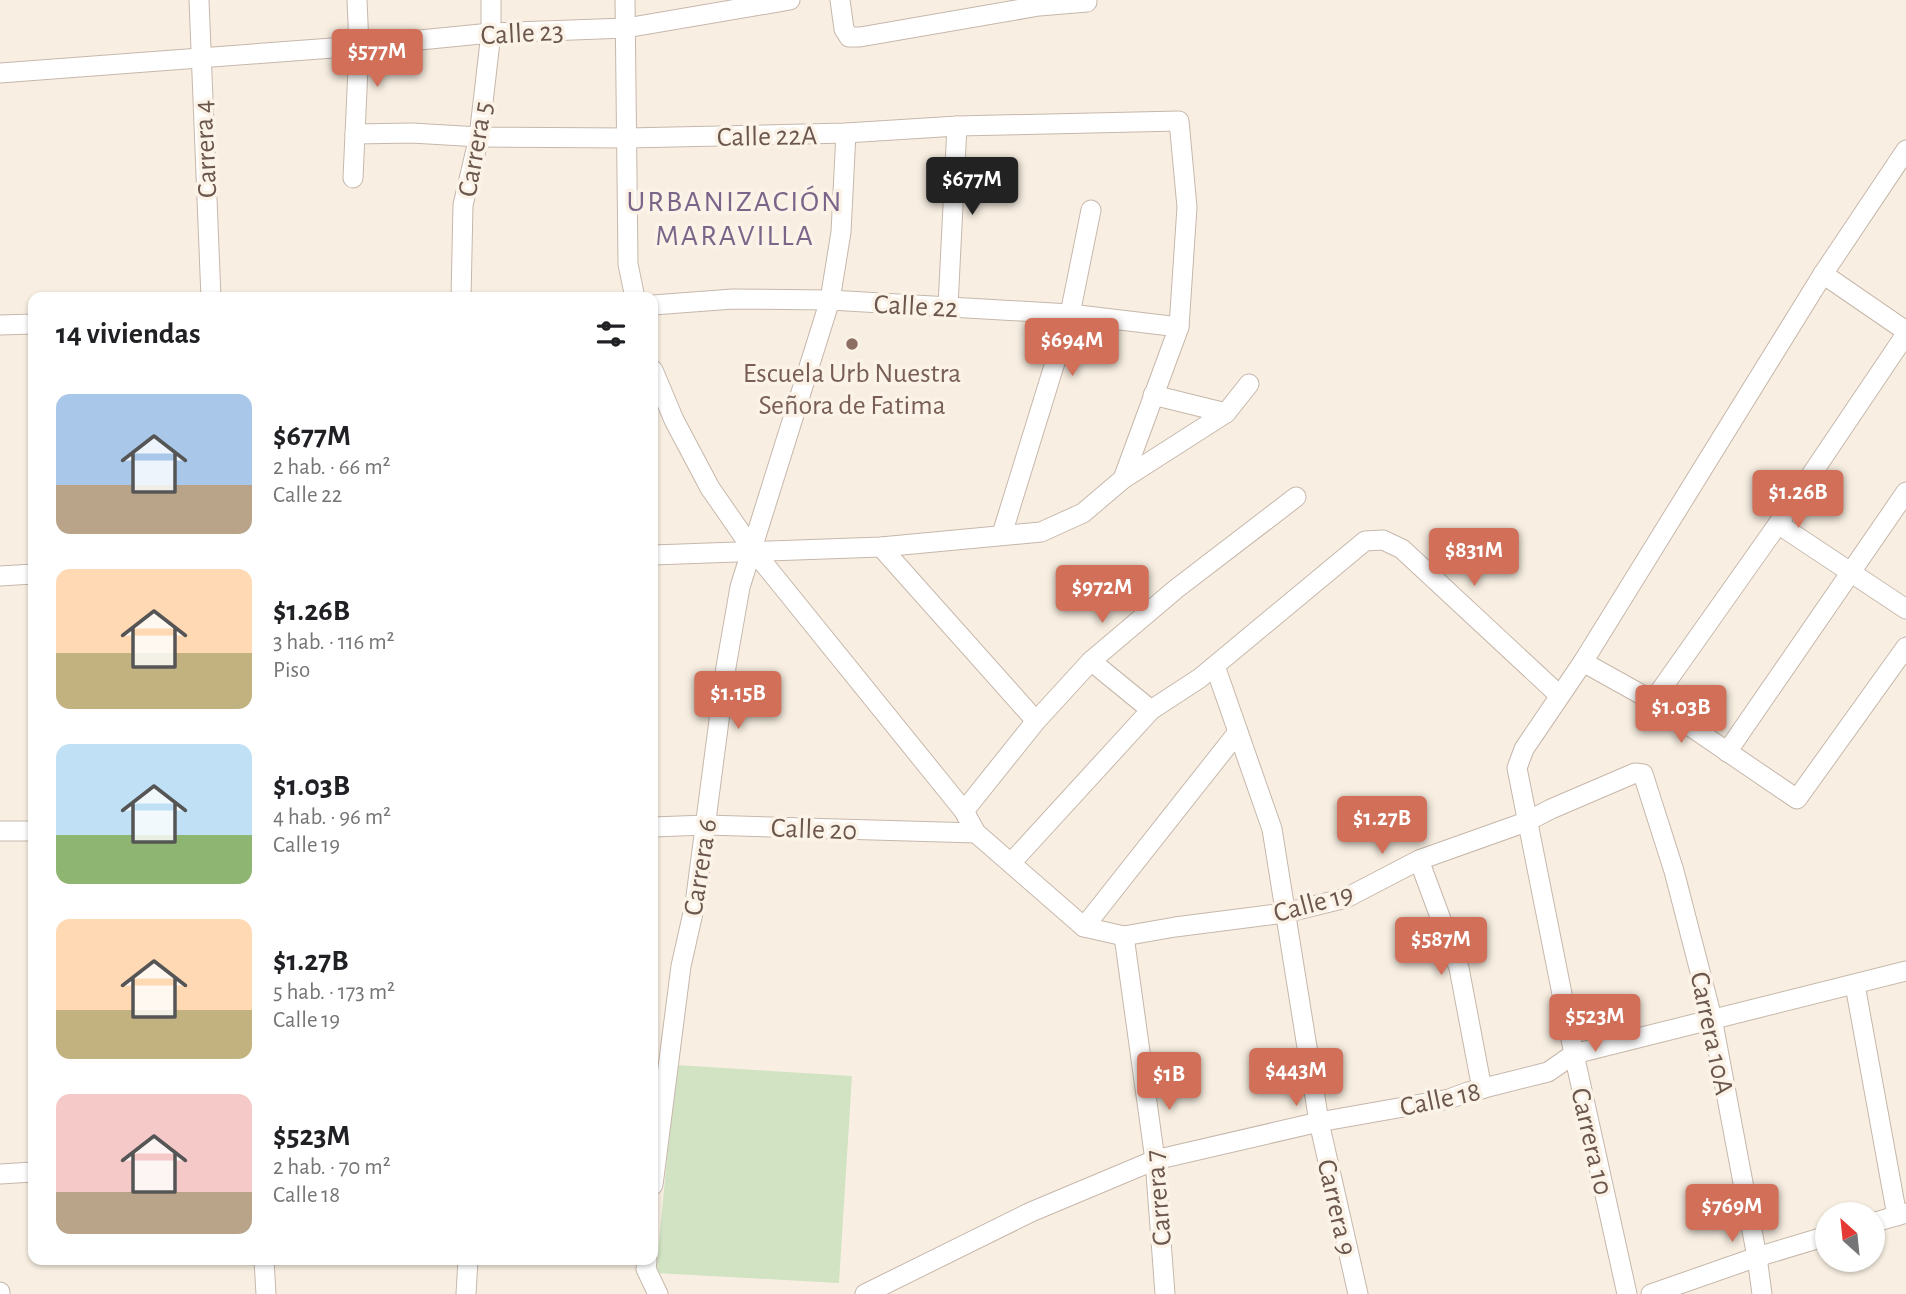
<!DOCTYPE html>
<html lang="es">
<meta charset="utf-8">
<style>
:root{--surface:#fff;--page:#f2f2f2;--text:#202124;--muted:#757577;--accent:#d26f58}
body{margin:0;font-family:"Alegreya Sans",sans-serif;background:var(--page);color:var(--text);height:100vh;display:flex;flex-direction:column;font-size:26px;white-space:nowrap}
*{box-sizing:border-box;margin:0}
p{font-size:23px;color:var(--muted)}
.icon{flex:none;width:38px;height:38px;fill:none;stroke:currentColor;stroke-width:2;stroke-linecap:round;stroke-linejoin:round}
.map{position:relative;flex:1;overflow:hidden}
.side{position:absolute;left:28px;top:292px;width:630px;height:973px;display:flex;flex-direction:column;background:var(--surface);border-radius:14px;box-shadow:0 2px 5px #0004}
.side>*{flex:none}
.needle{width:46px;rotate:333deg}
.buttons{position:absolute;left:1815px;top:1202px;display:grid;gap:14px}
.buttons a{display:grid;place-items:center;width:70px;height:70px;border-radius:50%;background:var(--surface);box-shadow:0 2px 5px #0004;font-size:35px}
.price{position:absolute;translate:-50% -60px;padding:0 16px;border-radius:7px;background:var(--accent);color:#fff;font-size:23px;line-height:46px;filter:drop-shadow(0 2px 4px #0008)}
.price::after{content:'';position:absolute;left:50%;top:42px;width:21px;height:16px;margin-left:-10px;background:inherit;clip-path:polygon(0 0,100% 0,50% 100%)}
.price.selected{background:#222;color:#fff}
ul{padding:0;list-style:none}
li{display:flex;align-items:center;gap:21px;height:175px;padding:0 28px}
li span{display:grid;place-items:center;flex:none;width:196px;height:140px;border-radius:14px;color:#555}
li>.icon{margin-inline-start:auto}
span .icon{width:84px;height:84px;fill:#fffc;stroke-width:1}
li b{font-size:30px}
h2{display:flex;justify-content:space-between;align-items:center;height:84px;padding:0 28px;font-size:30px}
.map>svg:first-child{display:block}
.green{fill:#d1e3c3}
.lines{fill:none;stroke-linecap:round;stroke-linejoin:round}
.minor-casing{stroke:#c7b7ab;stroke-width:21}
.minor{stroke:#fff;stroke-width:19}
.education-dot{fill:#8d6e63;stroke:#fcf3e8;stroke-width:2.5}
.labels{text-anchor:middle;stroke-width:7;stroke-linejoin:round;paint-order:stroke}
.street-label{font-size:28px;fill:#6c574c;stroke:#fcf3e8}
.education-label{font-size:28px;fill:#785e54;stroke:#fcf3e8}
.neighbourhood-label{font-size:30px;letter-spacing:2px;fill:#7b6589;stroke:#fcf3e8}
</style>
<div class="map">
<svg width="1906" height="1294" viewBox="0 0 1906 1294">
<rect width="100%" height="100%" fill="#f8efe2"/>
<path class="green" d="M676 1065 852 1076 839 1283 656 1273Z"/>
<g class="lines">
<defs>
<g id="minor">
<path d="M199 0 211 298"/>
<path d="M625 0 628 264 635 298"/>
<path d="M840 0 844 29 849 37H860L1039 6 1087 2"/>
<path d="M0 73 359 46 491 33 626 28 790 0"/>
<path d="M355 134 412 133 479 137 628 138 846 133 957 126 1179 121 1187 207 1179 327 1123 479"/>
<path d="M353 178 359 46 357 0"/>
<path d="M1823 274 1906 331"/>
<path d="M461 298 463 205 479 137 491 33V0"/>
<path d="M653 305 733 299 830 300 1070 314 1179 327"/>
<path d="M948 306 957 126"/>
<path d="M0 325 33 324"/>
<path d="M653 370 674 420 710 488 753 550 964 811 976 833 1084 927 1124 936 1175 927 1285 913 1346 898 1419 860 1526 822 1551 809 1635 773 1643 774 1674 871 1712 1018 1757 1257 1762 1294"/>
<path d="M1153 395 1226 413"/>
<path d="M1778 524 1906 609"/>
<path d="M1002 534 1070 314 1091 210"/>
<path d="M881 547 1036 721"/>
<path d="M653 555 881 547 1041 532 1083 513 1123 479 1226 413 1249 384"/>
<path d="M0 576 33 574"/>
<path d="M1091 661 1151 710"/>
<path d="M1583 662 1653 701 1797 799 1906 647"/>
<path d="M1215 666 1272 829 1319 1122 1358 1294"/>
<path d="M1653 701 1778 524 1906 334"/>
<path d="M1727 752 1906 492"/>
<path d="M964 811 1036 721 1091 661 1176 589 1296 497"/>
<path d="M653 827 706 825 976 833"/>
<path d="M0 831H33"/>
<path d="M1419 860 1459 968 1482 1089"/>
<path d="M1011 863 1151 710 1200 678 1365 541 1383 540 1402 549 1559 695"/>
<path d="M1084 927 1238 732"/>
<path d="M1124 936 1155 1160 1165 1294"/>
<path d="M1855 985 1897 1216"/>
<path d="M0 1174 33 1172"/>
<path d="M653 1185 681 966 695 904 726 667 740 587 830 300 841 232 846 133"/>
<path d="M1872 1223 1906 1213"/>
<path d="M264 1260 266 1294"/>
<path d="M647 1260 646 1269 658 1294"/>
<path d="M0 1292V1294"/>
<path d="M466 1294 468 1260"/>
<path d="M865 1294 1031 1212 1155 1160 1319 1122 1449 1099 1468 1092 1548 1072 1574 1054 1906 971"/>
<path d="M1627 1294 1574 1054 1517 768 1524 749 1583 662 1823 274 1906 150"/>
<path d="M1651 1294 1757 1257 1827 1236"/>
</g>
</defs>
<use href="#minor" class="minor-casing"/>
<use href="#minor" class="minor"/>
</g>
<circle class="education-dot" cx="852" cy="344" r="7"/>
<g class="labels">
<g class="street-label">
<text transform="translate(522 32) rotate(-3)" y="10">Calle 23</text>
<text transform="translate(767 135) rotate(-1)" y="10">Calle 22A</text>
<text transform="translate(204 149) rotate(-93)" y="10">Carrera 4</text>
<text transform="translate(474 149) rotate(-80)" y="10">Carrera 5</text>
<text transform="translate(916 305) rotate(3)" y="10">Calle 22</text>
<text transform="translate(814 828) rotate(2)" y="10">Calle 20</text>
<text transform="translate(699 867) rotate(-81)" y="10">Carrera 6</text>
<text transform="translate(1313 902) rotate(-15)" y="10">Calle 19</text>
<text transform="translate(1713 1033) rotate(78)" y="10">Carrera 10A</text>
<text transform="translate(1440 1098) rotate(-12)" y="10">Calle 18</text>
<text transform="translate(1593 1141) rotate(77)" y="10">Carrera 10</text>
<text transform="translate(1157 1198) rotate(-95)" y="10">Carrera 7</text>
<text transform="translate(1338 1207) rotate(77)" y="10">Carrera 9</text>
</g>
<g class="education-label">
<text x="852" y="382">Escuela Urb Nuestra<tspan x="852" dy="32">Señora de Fatima</tspan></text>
</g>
<g class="neighbourhood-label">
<text x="735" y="211">URBANIZACIÓN<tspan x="735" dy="34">MARAVILLA</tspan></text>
</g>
</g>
</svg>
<div class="buttons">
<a><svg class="needle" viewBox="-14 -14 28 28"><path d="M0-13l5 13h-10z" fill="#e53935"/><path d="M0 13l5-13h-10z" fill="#757577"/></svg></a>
</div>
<b class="price" style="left:377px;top:89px">$577M</b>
<b class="price selected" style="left:972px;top:217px">$677M</b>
<b class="price" style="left:1072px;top:378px">$694M</b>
<b class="price" style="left:1798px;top:530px">$1.26B</b>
<b class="price" style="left:1474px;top:588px">$831M</b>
<b class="price" style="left:1102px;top:625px">$972M</b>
<b class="price" style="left:738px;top:731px">$1.15B</b>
<b class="price" style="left:1681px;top:745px">$1.03B</b>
<b class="price" style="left:1382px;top:856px">$1.27B</b>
<b class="price" style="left:1441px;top:977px">$587M</b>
<b class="price" style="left:1595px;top:1054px">$523M</b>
<b class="price" style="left:1296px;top:1108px">$443M</b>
<b class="price" style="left:1169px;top:1112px">$1B</b>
<b class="price" style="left:1732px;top:1244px">$769M</b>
<section class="side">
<h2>14 viviendas<svg class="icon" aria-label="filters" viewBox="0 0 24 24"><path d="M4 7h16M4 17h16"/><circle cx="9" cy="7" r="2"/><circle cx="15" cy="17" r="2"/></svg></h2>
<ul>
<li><span style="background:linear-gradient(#a9c7e8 65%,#b9a48a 0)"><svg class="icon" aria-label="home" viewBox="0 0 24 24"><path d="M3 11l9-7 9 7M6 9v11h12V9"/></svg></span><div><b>$677M</b><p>2 hab. · 66 m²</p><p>Calle 22</p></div></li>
<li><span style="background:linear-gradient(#ffd9b3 60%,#c2b280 0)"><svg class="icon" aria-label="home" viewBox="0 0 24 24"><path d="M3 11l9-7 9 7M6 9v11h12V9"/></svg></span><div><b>$1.26B</b><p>3 hab. · 116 m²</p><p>Piso</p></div></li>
<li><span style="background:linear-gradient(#bfe0f5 65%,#8fb573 0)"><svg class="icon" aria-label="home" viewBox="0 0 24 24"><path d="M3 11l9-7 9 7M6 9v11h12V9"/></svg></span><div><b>$1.03B</b><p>4 hab. · 96 m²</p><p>Calle 19</p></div></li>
<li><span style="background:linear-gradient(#ffd9b3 65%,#c2b280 0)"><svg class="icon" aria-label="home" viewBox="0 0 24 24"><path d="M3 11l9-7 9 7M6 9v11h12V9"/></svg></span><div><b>$1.27B</b><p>5 hab. · 173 m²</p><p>Calle 19</p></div></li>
<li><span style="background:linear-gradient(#f6c9c9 70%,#b9a48a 0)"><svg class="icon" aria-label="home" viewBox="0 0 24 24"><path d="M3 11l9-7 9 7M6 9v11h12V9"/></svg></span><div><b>$523M</b><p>2 hab. · 70 m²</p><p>Calle 18</p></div></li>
</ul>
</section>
</div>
